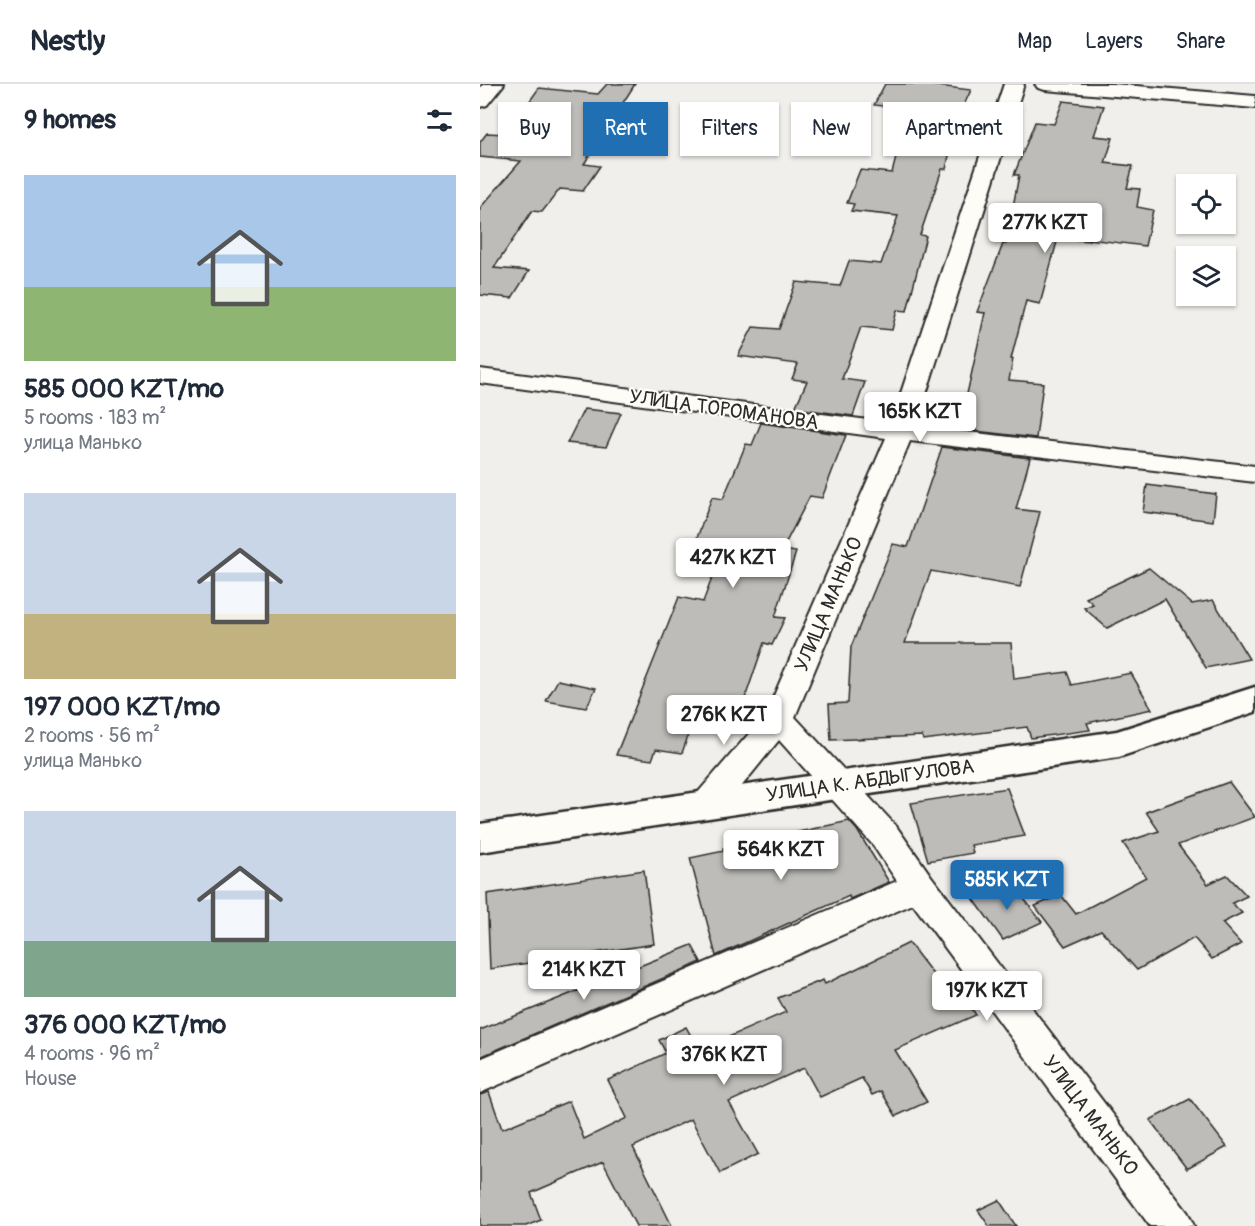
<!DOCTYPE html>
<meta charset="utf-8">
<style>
:root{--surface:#fff;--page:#f2f2f3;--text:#1f2937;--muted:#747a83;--line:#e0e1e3;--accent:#1f6fb2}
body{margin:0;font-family:Pangolin,sans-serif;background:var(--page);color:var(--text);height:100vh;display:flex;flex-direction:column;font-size:22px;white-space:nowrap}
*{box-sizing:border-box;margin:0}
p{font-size:20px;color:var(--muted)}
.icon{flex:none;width:33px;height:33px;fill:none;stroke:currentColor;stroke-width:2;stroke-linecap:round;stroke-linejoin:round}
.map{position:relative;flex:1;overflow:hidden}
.drawer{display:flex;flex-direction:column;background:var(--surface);width:480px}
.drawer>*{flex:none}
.hud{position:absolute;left:18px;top:18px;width:570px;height:54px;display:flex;gap:12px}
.tools{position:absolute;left:696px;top:90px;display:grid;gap:12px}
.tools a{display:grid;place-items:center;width:60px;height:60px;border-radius:0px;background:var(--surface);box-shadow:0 2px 4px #0004;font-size:30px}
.price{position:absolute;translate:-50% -51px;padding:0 14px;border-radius:6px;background:#fff;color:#222;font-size:20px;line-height:39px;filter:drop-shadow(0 2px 3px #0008)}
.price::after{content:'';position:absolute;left:50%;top:36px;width:18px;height:14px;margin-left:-9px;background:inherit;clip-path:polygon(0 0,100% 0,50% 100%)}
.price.on{background:var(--accent);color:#fff}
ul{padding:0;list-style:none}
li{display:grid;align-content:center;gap:12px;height:318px;padding:0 24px}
li span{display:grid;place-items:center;height:186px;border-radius:0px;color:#555}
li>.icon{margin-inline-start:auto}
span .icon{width:108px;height:108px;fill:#fffc;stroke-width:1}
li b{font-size:26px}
h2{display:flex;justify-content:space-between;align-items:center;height:72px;padding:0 24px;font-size:26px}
.tag{padding:0 21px;border-radius:0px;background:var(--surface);box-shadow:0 2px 4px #0004;font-size:21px;line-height:54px}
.tag.on{background:var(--accent);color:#fff}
header{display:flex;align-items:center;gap:36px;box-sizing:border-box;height:84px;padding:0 30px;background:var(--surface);border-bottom:2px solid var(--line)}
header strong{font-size:28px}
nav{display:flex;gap:33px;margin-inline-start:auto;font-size:21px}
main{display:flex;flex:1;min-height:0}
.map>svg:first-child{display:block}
.building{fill:#bdbcb8;stroke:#2b2b2b;stroke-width:1.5}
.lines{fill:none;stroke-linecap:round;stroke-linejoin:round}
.street-casing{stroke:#2b2b2b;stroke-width:4}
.secondary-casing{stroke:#2b2b2b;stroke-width:5}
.street{fill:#fdfcf7;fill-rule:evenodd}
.secondary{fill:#fdfcf7;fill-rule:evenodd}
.labels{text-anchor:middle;stroke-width:4.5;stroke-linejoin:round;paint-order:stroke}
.street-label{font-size:20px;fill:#2b2b2b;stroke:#fdfcf7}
</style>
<header>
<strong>Nestly</strong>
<nav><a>Map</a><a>Layers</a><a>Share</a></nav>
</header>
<main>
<section class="drawer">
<h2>9 homes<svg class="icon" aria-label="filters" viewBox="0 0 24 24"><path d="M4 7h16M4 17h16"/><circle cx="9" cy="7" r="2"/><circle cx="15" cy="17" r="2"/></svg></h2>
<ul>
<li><span style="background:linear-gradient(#a9c7e8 60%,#8fb573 0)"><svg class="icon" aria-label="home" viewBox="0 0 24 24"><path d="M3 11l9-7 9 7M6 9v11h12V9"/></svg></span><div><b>585 000 KZT/mo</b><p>5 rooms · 183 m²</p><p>улица Манько</p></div></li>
<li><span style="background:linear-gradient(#c9d6e8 65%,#c2b280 0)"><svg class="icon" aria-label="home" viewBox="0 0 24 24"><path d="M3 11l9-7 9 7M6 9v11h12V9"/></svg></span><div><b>197 000 KZT/mo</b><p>2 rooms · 56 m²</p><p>улица Манько</p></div></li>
<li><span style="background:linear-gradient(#c9d6e8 70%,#7fa58c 0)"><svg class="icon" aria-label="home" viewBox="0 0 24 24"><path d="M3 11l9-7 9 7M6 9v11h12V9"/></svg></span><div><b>376 000 KZT/mo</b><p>4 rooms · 96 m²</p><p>House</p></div></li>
</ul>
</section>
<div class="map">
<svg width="775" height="1142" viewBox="0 0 775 1142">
<rect width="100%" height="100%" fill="#f0efeb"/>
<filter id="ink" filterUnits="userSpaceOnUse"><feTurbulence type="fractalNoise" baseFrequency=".0167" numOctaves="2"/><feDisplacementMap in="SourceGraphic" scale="12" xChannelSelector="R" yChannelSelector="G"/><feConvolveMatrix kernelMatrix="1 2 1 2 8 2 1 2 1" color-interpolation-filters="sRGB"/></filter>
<g filter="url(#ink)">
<g class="building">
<path d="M127 0H155L104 80 120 82 103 107 80 105 62 128 52 127 14 184 49 187 32 214 0 211V124L41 77 0 73V58L7 49 26 50 59 4 118 10Z"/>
<path d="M405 0H442L491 6 482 25 486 26 474 50 466 85H462L440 151 446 152 427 227 417 226 412 246 381 243 362 295 385 298 373 332 315 324 327 297 312 295 318 280 258 272 273 243 299 245 316 198 360 202 369 177 401 180 418 132 371 127 374 120 367 119 380 86 412 89 425 39 412 38 420 24 394 21Z"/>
<path d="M583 17 624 22 614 52 633 54 625 79 653 82 647 104 660 105 657 123 673 126 665 162 609 155V157L578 154 560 220 546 217 531 275H533L529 296 563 299 556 354 469 344 471 337 476 338 481 318 485 319 505 229 497 228 523 160H526L539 91H534L555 38 574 40Z"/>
<path d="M104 325 141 329 126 363 87 359Z"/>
<path d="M281 339 366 351 342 414 330 412 302 466 316 468 295 533 305 534 292 561 284 559 260 629 218 624 202 669 176 665 172 676 136 671 199 513 223 518 243 465 214 462 232 413 243 415 266 360 272 361Z"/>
<path d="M462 363 550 374 536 425 560 428 540 503 451 487 425 559H531L534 595 587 588 592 601 651 589 672 625 607 639 610 646 551 654 547 643 443 656 442 652 351 656 349 620 368 619 371 563 413 460 428 463Z"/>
<path d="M667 401 736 410 733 437 663 428Z"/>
<path d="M669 484 712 520 733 516 769 575 726 584 685 515 627 544 604 524 613 520 606 514Z"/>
<path d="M78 596 116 604 106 624 66 617Z"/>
<path d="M749 698 775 733 698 761 728 800 747 791 767 812 752 819 762 829 742 839 761 860 732 875 714 854 657 886 621 846 585 862 555 822 581 811 596 830 666 793 643 759 679 747 666 728Z"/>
<path d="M527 704 545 752 491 761 493 769 448 777 431 719Z"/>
<path d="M369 737 377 746 409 798 370 815 369 812 236 872 210 774 244 767 243 764Z"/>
<path d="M164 786 174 860 10 885 7 810Z"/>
<path d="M531 798 562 838 523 856 493 814Z"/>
<path d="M429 859 472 915 483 911 496 931 415 966 447 1018 416 1032 401 1007 392 1011 382 994 340 1013 324 984 249 1018 278 1070 240 1089 211 1035 153 1063 192 1142H156L123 1078 51 1109 61 1136 46 1142H0V1011L9 1008 22 1045 89 1017 104 1055 147 1034 128 996 186 969 179 956 206 943 219 966 306 928 298 914 343 896 345 900Z"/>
<path d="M212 861 221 878 0 973V946Z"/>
<path d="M710 1015 747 1063 707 1085 670 1036Z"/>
<path d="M519 1116 536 1142H509L498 1126Z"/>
</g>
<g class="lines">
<defs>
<g id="street">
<path d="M4 0H24L7 21 0 23V4Z"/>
<path d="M524 0H544L436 342 775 382V398L430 357 315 633 416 742 451 792 708 1129 714 1142H670L433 820 0 1009V975L417 797 392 760 299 656 239 730 227 733 215 730 211 721 215 712 286 630 406 354 0 299V285L411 339Z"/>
<path d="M555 0H633L775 12V24L565 6 558 4Z"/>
</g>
<path id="secondary" d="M775 603V628L639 673 0 768V740L637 647Z"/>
</defs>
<use href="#street" class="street-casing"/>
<use href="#secondary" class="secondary-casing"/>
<use href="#street" class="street"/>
<use href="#secondary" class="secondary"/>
</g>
</g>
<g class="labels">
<g class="street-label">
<text transform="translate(244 325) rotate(8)" y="7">УЛИЦА ТОРОМАНОВА</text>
<text transform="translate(348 520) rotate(-67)" y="7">УЛИЦА МАНЬКО</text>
<text transform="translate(390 696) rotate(-8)" y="7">УЛИЦА К. АБДЫГУЛОВА</text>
<text transform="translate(611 1031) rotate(53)" y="7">УЛИЦА МАНЬКО</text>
</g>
</g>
</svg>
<div class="tools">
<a><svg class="icon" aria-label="locate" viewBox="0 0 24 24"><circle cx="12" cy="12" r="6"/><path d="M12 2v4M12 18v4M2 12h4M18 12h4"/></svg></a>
<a><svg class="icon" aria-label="layers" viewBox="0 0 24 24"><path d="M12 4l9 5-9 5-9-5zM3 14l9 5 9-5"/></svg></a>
</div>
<b class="price" style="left:565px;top:170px">277K KZT</b>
<b class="price" style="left:440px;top:359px">165K KZT</b>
<b class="price" style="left:253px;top:505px">427K KZT</b>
<b class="price" style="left:244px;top:662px">276K KZT</b>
<b class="price" style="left:301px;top:797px">564K KZT</b>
<b class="price on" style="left:527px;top:827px">585K KZT</b>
<b class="price" style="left:104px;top:917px">214K KZT</b>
<b class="price" style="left:507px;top:938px">197K KZT</b>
<b class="price" style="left:244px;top:1002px">376K KZT</b>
<div class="hud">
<a class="tag">Buy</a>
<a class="tag on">Rent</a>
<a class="tag">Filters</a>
<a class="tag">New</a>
<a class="tag">Apartment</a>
</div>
</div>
</main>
